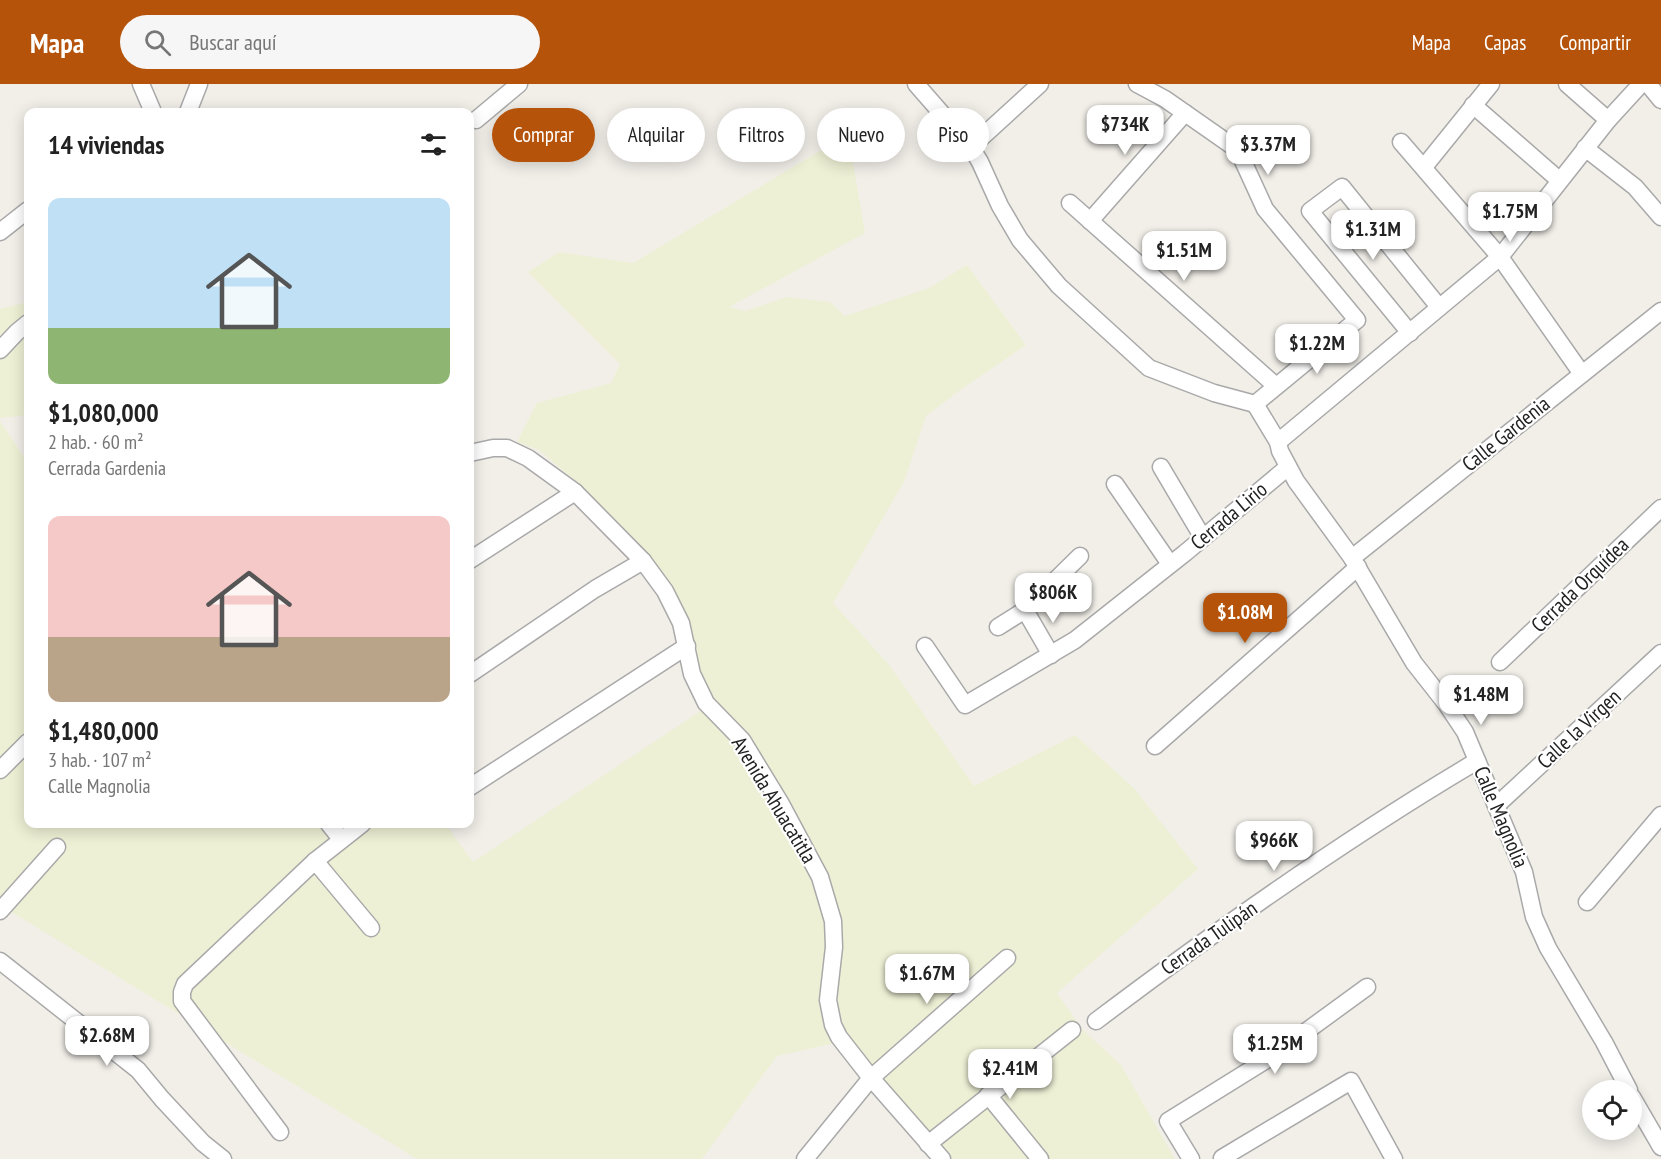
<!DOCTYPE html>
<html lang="es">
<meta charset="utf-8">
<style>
:root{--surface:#fff;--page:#f6f6f6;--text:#222;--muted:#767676;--accent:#b45309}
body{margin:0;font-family:"PT Sans Narrow",sans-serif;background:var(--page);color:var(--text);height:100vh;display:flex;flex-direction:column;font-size:22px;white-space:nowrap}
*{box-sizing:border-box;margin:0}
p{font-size:20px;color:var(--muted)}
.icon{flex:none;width:33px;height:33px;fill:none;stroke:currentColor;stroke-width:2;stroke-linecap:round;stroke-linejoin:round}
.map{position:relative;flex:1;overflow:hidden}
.sheet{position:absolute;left:24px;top:24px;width:450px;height:720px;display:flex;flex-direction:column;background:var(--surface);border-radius:12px;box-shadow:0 3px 15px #0003}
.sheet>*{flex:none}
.guide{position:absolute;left:492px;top:24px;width:570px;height:54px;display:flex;gap:12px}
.tools{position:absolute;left:1582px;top:996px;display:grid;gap:12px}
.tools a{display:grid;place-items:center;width:60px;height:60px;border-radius:50%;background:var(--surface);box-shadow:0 3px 15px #0003;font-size:30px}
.price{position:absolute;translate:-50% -51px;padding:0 14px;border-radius:12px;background:#fff;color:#222;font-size:20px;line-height:39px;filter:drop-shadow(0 2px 3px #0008)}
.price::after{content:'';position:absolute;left:50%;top:36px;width:18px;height:14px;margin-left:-9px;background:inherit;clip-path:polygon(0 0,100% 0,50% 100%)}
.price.on{background:var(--accent);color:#fff}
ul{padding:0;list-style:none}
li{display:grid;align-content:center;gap:12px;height:318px;padding:0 24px}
li span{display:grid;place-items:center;height:186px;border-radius:12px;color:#555}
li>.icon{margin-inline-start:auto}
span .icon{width:108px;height:108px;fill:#fffc;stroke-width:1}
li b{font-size:26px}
h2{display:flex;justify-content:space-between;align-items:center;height:72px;padding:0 24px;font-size:26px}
.pill{padding:0 21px;border-radius:27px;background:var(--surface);box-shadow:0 3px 15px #0003;font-size:21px;line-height:54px}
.pill.on{background:var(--accent);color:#fff}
header{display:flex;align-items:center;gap:36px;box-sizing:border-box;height:84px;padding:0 30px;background:var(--accent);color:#fff}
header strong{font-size:28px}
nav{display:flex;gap:33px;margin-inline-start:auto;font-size:21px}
.search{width:420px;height:54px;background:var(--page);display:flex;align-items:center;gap:15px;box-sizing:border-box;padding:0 21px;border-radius:33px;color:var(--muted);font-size:22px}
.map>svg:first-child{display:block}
.farmland{fill:#eef0d5}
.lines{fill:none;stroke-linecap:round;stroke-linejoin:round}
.minor-casing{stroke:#a9a9a9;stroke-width:19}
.minor{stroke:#fff;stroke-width:16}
.labels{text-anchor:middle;stroke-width:4.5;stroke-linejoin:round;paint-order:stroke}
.street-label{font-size:21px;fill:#222;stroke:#fff}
</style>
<header>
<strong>Mapa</strong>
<div class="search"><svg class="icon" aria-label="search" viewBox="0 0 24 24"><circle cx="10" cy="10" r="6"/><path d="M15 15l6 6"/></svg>Buscar aquí</div>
<nav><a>Mapa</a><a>Capas</a><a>Compartir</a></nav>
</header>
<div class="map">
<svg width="1661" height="1075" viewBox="0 0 1661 1075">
<rect width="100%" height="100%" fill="#f2efe9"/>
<g class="farmland">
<path d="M848 50 865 149 729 223 745 227 787 213 830 218 845 232 929 204 967 181 1026 261 959 307 926 332 904 398 833 519 890 582 974 702 1075 651 1133 703 1198 785 1057 909 1083 946 1121 981 1175 1075H943L844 957 777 972 702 1075H417L0 821V337L28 379V740H445L473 778 711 620 691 580 644 476 586 406 539 366 517 358 537 319 611 299 620 280 528 188 559 168 633 179Z"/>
<path d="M28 218V331L0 334V225Z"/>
</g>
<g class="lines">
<defs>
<g id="minor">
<path d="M141 0 153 28"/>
<path d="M916 0 971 63 980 78 1000 122 1020 156 1059 202 1149 284 1214 309 1255 320"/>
<path d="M1137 0 1165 15 1238 66 1265 125 1357 236 1255 320"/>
<path d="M1567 0 1608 36"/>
<path d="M1648 0 1661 16"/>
<path d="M1473 21 1559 96"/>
<path d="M188 28 199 0"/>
<path d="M476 36 519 0"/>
<path d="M1401 58 1500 173 1582 290"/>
<path d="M971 63 1040 0"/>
<path d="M1585 64 1635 103 1661 133"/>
<path d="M1424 83 1491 0"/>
<path d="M1070 119 1276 302"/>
<path d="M1090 137 1185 29"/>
<path d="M0 148 28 126"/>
<path d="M1410 249 1310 127 1342 103 1439 223"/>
<path d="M0 266 17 248 28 239"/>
<path d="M1255 320 1278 358 1280 367 1296 397 1352 474 1414 579 1447 621 1465 648 1524 788 1534 833 1548 864 1604 958 1629 1006"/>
<path d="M1278 358 1500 173 1608 36 1641 0"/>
<path d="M470 369 493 364H507L528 374 575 408 643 477 665 507 681 539 692 590 706 619 742 656 781 720 820 793 833 837 834 863 828 916 833 941 839 953 871 994 942 1075"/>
<path d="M1161 383 1203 454"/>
<path d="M1115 400 1170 480"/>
<path d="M1352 474 1661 227"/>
<path d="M470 476 575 408"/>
<path d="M1025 526 1051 571"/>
<path d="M998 543 1025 526 1080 472"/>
<path d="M925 562 965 621 1075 556 1185 469 1288 383"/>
<path d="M1500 578 1661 424"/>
<path d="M470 590 595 505 643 477"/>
<path d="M1155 662 1358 483"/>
<path d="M0 686 28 658"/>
<path d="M470 703 687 562"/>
<path d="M1496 722 1661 569"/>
<path d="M329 740 341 755"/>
<path d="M315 777 371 844"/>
<path d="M1587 818 1661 731"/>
<path d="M0 827 57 763"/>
<path d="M0 877 138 986 162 1015 203 1059 223 1075"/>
<path d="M1096 937C1218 845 1345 755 1477 677"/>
<path d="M988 1011 1040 1075"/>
<path d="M1632 1013 1661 1063"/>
<path d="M280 1048 182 917V908L185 900 315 777 362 740"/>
<path d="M928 1060 1072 946"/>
<path d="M1222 1074 1351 997 1394 1075"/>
<path d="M805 1075 871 994 1007 874"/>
<path d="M1191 1075 1168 1037 1271 973 1367 903"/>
</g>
</defs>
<use href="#minor" class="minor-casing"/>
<use href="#minor" class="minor"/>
</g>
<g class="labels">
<g class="street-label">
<text transform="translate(1506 350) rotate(-39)" y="7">Calle Gardenia</text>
<text transform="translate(1229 432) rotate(-40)" y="7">Cerrada Lirio</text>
<text transform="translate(1580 501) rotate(-44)" y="7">Cerrada Orquídea</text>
<text transform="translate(1579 645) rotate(-43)" y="7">Calle la Virgen</text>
<text transform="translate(774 716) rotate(59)" y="7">Avenida Ahuacatitla</text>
<text transform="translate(1501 733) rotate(67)" y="7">Calle Magnolia</text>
<text transform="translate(1209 854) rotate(-35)" y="7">Cerrada Tulipán</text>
</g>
</g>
</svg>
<div class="tools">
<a><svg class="icon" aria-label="locate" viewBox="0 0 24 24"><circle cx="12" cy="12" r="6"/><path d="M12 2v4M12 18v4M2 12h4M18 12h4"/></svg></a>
</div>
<b class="price" style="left:1125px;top:72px">$734K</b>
<b class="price" style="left:1268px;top:92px">$3.37M</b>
<b class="price" style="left:1510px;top:159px">$1.75M</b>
<b class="price" style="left:1373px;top:177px">$1.31M</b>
<b class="price" style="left:1184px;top:198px">$1.51M</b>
<b class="price" style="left:1317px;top:291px">$1.22M</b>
<b class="price" style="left:1053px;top:540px">$806K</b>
<b class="price on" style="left:1245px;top:560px">$1.08M</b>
<b class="price" style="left:1481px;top:642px">$1.48M</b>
<b class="price" style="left:1274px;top:788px">$966K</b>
<b class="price" style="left:927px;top:921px">$1.67M</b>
<b class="price" style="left:107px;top:983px">$2.68M</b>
<b class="price" style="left:1275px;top:991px">$1.25M</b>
<b class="price" style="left:1010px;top:1016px">$2.41M</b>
<div class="guide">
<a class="pill on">Comprar</a>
<a class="pill">Alquilar</a>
<a class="pill">Filtros</a>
<a class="pill">Nuevo</a>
<a class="pill">Piso</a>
</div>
<section class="sheet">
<h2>14 viviendas<svg class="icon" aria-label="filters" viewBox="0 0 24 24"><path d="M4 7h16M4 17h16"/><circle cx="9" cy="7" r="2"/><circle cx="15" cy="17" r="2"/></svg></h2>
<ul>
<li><span style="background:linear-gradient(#bfe0f5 70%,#8fb573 0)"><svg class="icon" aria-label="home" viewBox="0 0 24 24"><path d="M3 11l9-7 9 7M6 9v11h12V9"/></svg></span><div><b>$1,080,000</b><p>2 hab. · 60 m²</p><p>Cerrada Gardenia</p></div></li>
<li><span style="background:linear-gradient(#f6c9c9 65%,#b9a48a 0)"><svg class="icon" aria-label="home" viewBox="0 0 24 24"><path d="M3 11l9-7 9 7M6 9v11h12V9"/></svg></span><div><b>$1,480,000</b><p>3 hab. · 107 m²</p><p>Calle Magnolia</p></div></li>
</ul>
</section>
</div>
